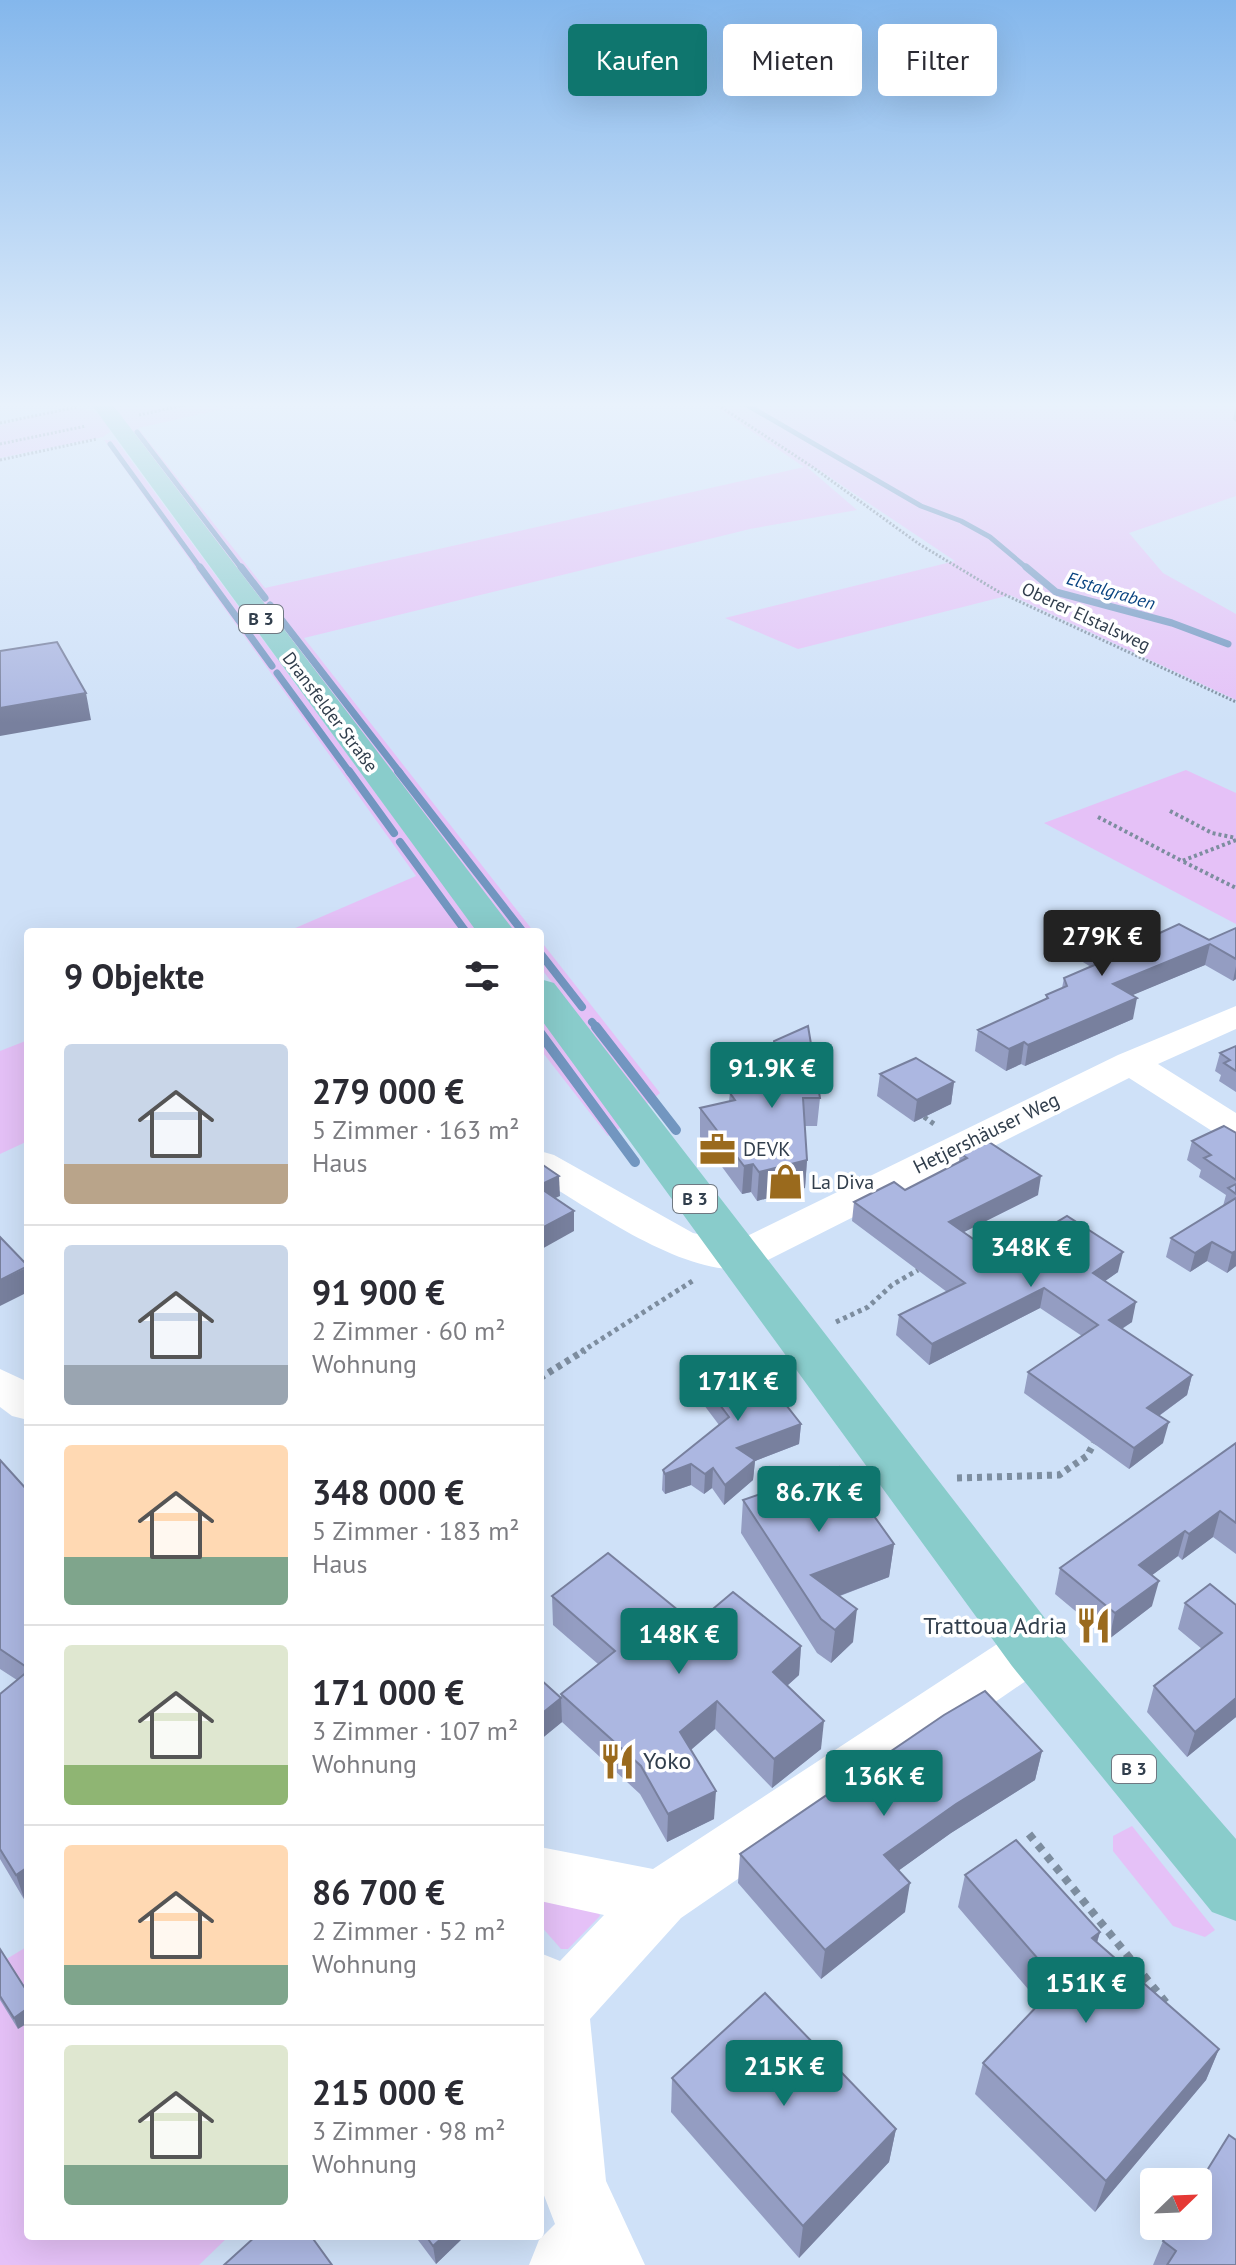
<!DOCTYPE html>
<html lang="de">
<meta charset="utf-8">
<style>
:root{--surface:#fff;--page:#f7f7f7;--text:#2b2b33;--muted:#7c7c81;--line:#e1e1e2;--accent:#0f766e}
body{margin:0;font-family:"PT Sans",sans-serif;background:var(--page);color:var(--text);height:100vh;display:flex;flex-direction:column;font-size:30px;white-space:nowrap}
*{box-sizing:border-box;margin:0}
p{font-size:26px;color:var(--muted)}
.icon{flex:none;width:44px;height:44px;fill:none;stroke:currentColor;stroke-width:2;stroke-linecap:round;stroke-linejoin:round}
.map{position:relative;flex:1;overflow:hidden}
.panel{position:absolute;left:24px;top:928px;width:520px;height:1312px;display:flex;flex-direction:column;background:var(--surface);border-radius:8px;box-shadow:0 8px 32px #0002}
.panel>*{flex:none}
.banner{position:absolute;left:568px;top:24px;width:548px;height:72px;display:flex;gap:16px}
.needle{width:52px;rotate:67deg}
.fabs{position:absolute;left:1140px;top:2168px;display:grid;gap:16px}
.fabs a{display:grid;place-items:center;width:72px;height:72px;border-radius:8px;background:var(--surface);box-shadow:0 8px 32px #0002;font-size:40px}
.price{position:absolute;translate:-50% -68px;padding:0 18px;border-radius:8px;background:var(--accent);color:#fff;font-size:26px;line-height:52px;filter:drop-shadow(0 2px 4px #0008)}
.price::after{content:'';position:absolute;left:50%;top:48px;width:24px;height:18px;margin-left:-12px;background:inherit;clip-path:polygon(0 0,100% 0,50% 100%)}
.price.current{background:#222;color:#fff}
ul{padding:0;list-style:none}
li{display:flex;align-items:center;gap:24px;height:200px;padding:0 40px}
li+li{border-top:2px solid var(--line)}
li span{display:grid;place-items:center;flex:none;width:224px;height:160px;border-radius:8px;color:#555}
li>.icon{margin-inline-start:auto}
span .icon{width:96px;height:96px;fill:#fffc;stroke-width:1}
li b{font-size:34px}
h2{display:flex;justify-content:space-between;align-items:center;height:96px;padding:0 40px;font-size:34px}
.chip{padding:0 28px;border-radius:8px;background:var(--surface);box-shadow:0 8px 32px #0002;font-size:28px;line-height:72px}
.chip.current{background:var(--accent);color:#fff}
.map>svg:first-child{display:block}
.green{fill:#e5c1f7}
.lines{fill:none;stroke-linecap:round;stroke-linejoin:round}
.stream-far3{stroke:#7296c0;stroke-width:5}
.stream-far2{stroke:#7296c0;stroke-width:7}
.stream-far1{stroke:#7296c0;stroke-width:8}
.stream{stroke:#7296c0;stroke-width:10}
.path-far4{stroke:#7d8d9f;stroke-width:3;stroke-dasharray:2 2;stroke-linecap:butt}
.path-far3{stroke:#7d8d9f;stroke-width:4;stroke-dasharray:3 3;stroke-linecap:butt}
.path-far2{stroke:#7d8d9f;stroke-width:5;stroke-dasharray:4 4;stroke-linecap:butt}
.path-far1{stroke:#7d8d9f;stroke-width:7;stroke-dasharray:5 5;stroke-linecap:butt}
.path{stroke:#7d8d9f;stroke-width:8;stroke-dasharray:7 7;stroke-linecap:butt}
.minor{fill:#fff;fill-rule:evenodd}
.major{fill:#89cccb;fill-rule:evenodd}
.wall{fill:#949dc2}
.shaded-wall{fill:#78809e}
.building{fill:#acb7e1;stroke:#78809e;stroke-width:2}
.labels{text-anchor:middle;stroke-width:7;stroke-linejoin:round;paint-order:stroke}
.far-water-label{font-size:18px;font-style:italic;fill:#094480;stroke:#fff}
.far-street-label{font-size:18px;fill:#313e4c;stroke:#fff}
.shield{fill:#fff;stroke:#6f7882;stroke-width:2}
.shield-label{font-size:18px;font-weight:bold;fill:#313e4c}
.street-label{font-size:20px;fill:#313e4c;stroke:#fff}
.poi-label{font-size:20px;fill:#313e4c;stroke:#fff;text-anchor:start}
.near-poi-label{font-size:24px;fill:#313e4c;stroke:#fff;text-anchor:end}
</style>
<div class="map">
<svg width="1236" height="2265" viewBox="0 0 1236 2265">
<rect width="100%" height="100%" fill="#cfe1f8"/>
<g class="green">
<path d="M112 405H242L138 428 265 588 804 467 713 405H1236V496L1129 533 1163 573 1236 614V700L1010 595 798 649 725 618 955 561 816 468 807 467 857 510 750 529 304 638 534 932H513L126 425 109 428 110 432 103 437 0 458V425C24 419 81 399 99 415L116 412Z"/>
<path d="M104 440H116L478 932H286L416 876Z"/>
<path d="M1186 770 1236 793V924L1044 823Z"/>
<path d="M540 940 660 1093 646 1105 540 967Z"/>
<path d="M540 1017 621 1127 608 1136 540 1049Z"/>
<path d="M28 1040V1141L0 1154V1051Z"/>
<path d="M1132 1826 1215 1930 1205 1937 1173 1926 1113 1851V1836Z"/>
<path d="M540 1893 596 1905 600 1916 568 1949H561L540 1925Z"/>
<path d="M28 1946V2236H229L199 2265H0V1963Z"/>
</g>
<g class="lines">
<g class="stream-far3">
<path d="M747 405 921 506 961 521 990 537 1028 569"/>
<path d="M137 432 242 569"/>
<path d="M110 444 201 569"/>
</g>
<g class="stream-far2">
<path d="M200 567 272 666"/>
<path d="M241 567 265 598"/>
<path d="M1026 567 1056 592 1172 623 1228 644"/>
<path d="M270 605 400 773"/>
<path d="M277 673 350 773"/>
</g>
<g class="stream-far1">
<path d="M349 771 394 833"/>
<path d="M398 771 523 932"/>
<path d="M400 842 466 932"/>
<path d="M540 953 582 1007"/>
<path d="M592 1022 598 1029"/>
</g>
<g class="stream">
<path d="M596 1027 676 1130"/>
<path d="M540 1033 635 1162"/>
</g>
<g class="path-far4">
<path d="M718 405 811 466 919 544 999 592 1236 702"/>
<path d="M139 415 185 405"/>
<path d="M0 423 77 407"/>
<path d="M0 444 86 426"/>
<path d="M0 460 97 439"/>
</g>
<g class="path-far3">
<path d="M1170 811 1212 833 1236 838"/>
<path d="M1098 817 1182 861"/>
<path d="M1236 840 1182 861 1236 888"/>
</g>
<g class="path-far2">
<path d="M924 1117 937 1126"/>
<path d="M836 1322 868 1307 892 1285 918 1270"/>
<path d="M581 1352 694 1280"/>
</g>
<g class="path-far1">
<path d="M540 1378 585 1350"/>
<path d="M957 1478 1059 1475 1087 1456 1094 1443"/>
</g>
<path class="path" d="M1029 1834 1167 2004"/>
<g class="minor">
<path d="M1236 1006V1029L1158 1064 1236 1113V1141L1223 1138 1129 1078 754 1267C693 1283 592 1210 540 1179V1151L554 1155 693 1233 735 1242 1118 1055Z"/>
<path d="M0 1369 28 1382V1420L12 1416 0 1407Z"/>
<path d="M1033 1626 1052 1633 1059 1648 1052 1663 681 1918 590 2019 606 2181 645 2265H529L539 2240 555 2224 540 2185V1953L560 1961 604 1915 540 1901V1847L653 1869 1014 1633Z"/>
</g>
<g class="major">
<path d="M92 405H113L515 932H477Z"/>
<path d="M540 979 554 983 1054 1630 1236 1839V1921L1212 1912 1012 1666 540 1018Z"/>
</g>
</g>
<g class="wall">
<path d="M1236 405V422L1233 419Z"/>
<path d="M1236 928V979L1233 981 1205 965 1132 995 1133 1019 1025 1066 1021 1064 1006 1071 975 1051 978 1030 1046 999V995L1062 988 1064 978 1091 967 1065 951 1069 931 1209 940Z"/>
<path d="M774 1041 820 1098 817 1126H805L807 1160 805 1188 757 1201 751 1192 742 1194 700 1137V1108L729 1101 730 1093 774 1082 772 1068Z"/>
<path d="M1236 1046V1092L1219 1081 1221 1075 1215 1071 1220 1053Z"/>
<path d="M880 1074 954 1082 951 1104 914 1122 877 1096Z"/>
<path d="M1236 1133V1266L1227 1273 1207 1261 1190 1272 1166 1257 1171 1238 1223 1206 1226 1195 1199 1177 1201 1170 1187 1160 1192 1141Z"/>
<path d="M960 1153 1038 1195 964 1232 999 1257 1118 1272 1105 1281 1132 1322 1122 1329 1192 1375 1187 1395 1159 1416 1163 1443 1129 1469 1024 1393 1028 1372 1082 1336 1040 1308 929 1365 896 1335 899 1315 947 1292 852 1221 854 1202 905 1190 959 1162Z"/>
<path d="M28 1241V1259L24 1243Z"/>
<path d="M702 1381 801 1424 799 1444 755 1461 753 1480 724 1505 712 1488 704 1494 691 1485 665 1494 662 1490 663 1470 719 1425 701 1401Z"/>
<path d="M1236 1443V1554L1213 1537 1182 1560 1178 1556 1152 1575V1606L1109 1639 1055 1594 1060 1568Z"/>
<path d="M0 1460 28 1491V1899L25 1901 0 1859V1694L17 1680 0 1669Z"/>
<path d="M743 1500 894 1544 889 1577 840 1596 853 1642 831 1663 817 1653 741 1533Z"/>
<path d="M552 1596 695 1624 801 1646 799 1675 787 1686 821 1749 772 1788 715 1729 691 1750 714 1819 667 1842 640 1794 562 1722 540 1740 561 1698V1694L598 1664 553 1625Z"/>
<path d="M1185 1603 1236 1605V1717L1187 1757 1147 1712 1154 1686 1202 1649 1178 1629Z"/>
<path d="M1042 1751 1035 1780 951 1833 899 1870 905 1912 821 1979 738 1883 740 1854Z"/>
<path d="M965 1875 1100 1932 1097 1943 1219 2049 1206 2080 1095 2212 975 2094 983 2063 1040 2003 958 1907Z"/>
<path d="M0 1949 18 2029 0 2000Z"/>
<path d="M672 2078 896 2129 889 2162 799 2258 671 2112Z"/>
<path d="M415 2236H465L436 2264Z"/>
<path d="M1163 2241 1236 2265H1153Z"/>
</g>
<g class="shaded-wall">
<path d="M86 693 91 720 0 736V708Z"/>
<path d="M1210 944 1205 965 1109 1005 1113 984Z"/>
<path d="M1236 966V979L1233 981Z"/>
<path d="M1137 998 1133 1019 1025 1066 1028 1045Z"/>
<path d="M1024 1042 1021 1064 1006 1071 1009 1049Z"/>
<path d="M954 1082 951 1104 914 1122 917 1100Z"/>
<path d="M807 1160 805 1188 757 1201 759 1172Z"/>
<path d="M753 1164 751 1192 742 1194 744 1166Z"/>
<path d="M559 1176 560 1196 540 1205V1185Z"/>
<path d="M1041 1176 1038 1195 946 1241 949 1222Z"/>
<path d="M574 1211V1231L540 1250V1229Z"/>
<path d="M1212 1242 1207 1261 1190 1272 1195 1253Z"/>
<path d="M1236 1251V1266L1227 1273 1232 1253Z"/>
<path d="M1123 1252 1118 1272 1088 1293 1093 1273Z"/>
<path d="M28 1267V1292L0 1306V1280Z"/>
<path d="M1044 1288 1040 1308 929 1365 932 1344Z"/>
<path d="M1136 1302 1132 1322 1104 1340 1109 1320Z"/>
<path d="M1192 1375 1187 1395 1142 1428 1147 1408Z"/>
<path d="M1169 1422 1163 1443 1129 1469 1134 1448Z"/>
<path d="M801 1424 799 1444 755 1461 753 1480 724 1505 725 1485 737 1448Z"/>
<path d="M691 1464V1485L665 1494V1474Z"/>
<path d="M713 1468 712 1488 704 1494 705 1474Z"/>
<path d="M1220 1511 1213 1537 1182 1560 1189 1534Z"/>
<path d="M1185 1531 1178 1556 1132 1590 1139 1565Z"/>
<path d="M894 1544 889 1577 812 1606 811 1575Z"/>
<path d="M1159 1581 1152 1606 1109 1639 1115 1613Z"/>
<path d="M857 1609 853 1642 831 1663 835 1630Z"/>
<path d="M801 1646 799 1675 770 1701 773 1672Z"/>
<path d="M561 1698 562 1722 540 1740V1715Z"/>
<path d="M1236 1698V1717L1187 1757 1195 1732Z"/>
<path d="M717 1701 715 1729 679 1760 680 1732Z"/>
<path d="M824 1721 821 1749 772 1788 774 1759Z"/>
<path d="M1042 1751 1035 1780 951 1833 880 1884 884 1855 956 1804Z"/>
<path d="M716 1791 714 1819 667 1842 668 1814Z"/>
<path d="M25 1869 28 1877V1899L25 1901 16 1875Z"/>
<path d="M910 1883 905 1912 821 1979 825 1950Z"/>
<path d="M1100 1932 1090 1964 1092 1938Z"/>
<path d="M28 2008V2023L18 2029 14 2018Z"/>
<path d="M1219 2049 1206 2080 1095 2212 1106 2181Z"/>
<path d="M896 2129 889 2162 799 2258 803 2226Z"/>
<path d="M444 2236H465L436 2264 433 2246Z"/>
</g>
<g class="building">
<path d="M57 642 86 693 0 708V651Z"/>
<path d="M1111 914 1151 937 1179 924 1209 940 1236 928V959L1210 944 1113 984 1137 998 1028 1045 1024 1042 1009 1049 978 1030 1048 998 1046 995 1067 986 1064 978 1113 957 1069 931Z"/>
<path d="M808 1026 820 1098H803L807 1160 759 1172 753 1164 744 1166 700 1108 735 1100 730 1093 779 1081 774 1041Z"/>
<path d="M1236 1046V1071L1224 1063 1230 1060 1220 1053Z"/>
<path d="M916 1058 954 1082 917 1100 880 1074Z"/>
<path d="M1224 1126 1236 1133V1180L1204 1158 1211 1155 1192 1141Z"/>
<path d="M986 1140 1041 1176 949 1222 999 1257 1067 1216 1123 1252 1093 1273 1136 1302 1109 1320 1192 1375 1147 1408 1169 1422 1134 1448 1028 1372 1098 1325 1044 1288 932 1344 899 1315 965 1283 854 1202 894 1182 905 1190 967 1158 960 1153Z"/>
<path d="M540 1163 559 1176 540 1185Z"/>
<path d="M1236 1184V1194L1228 1188Z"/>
<path d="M540 1188 574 1211 540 1229Z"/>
<path d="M1236 1198V1251L1232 1253 1212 1242 1195 1253 1171 1238Z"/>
<path d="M0 1237 28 1266 0 1280Z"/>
<path d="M753 1363 801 1424 737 1448 755 1460 725 1485 713 1468 705 1474 691 1464 665 1474 663 1470 729 1417 702 1381Z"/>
<path d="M1236 1443V1523L1220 1511 1189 1534 1185 1531 1139 1565 1159 1581 1115 1613 1060 1568Z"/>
<path d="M0 1460 28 1491V1668L0 1649Z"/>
<path d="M839 1467 894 1544 811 1575 857 1609 835 1630 821 1619 743 1500Z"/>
<path d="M608 1553 695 1624 733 1592 801 1646 773 1672 824 1721 774 1759 717 1701 680 1732 716 1791 668 1814 641 1766 561 1694 615 1651 552 1596Z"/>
<path d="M1210 1584 1236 1605V1698L1195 1732 1154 1686 1222 1633 1185 1603Z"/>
<path d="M28 1671V1874L25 1869 16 1875 0 1849V1694Z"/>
<path d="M540 1679 561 1698 540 1715Z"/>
<path d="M985 1691 1042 1751 956 1804 884 1855 910 1883 825 1950 740 1854 944 1715Z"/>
<path d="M1016 1840 1100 1932 1092 1938 1219 2049 1106 2181 983 2063 1059 1983 965 1875Z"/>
<path d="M0 1949 28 1993V2008L14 2018 0 1996Z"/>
<path d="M765 1993 896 2129 803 2226 672 2078Z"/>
<path d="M1229 2135 1236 2140V2265H1167L1176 2251 1163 2241 1173 2226H1198V2185Z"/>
<path d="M256 2236H311L332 2265H224Z"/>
<path d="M426 2236H444L433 2246Z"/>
</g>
<linearGradient id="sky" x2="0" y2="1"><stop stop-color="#84b7ec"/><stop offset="0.56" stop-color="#e9f2fc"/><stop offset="1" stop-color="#e9f2fc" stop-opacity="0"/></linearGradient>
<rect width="1236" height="723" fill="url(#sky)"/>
<defs>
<symbol id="office-bare" viewBox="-9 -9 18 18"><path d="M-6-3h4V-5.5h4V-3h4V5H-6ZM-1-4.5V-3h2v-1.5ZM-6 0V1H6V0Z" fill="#9a6a1d" stroke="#fff" stroke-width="2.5" paint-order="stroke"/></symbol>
<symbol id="shop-bare" viewBox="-9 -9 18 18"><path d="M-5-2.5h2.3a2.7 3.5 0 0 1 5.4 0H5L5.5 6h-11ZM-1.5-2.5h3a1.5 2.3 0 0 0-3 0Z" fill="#9a6a1d" stroke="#fff" stroke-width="2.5" paint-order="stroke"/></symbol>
<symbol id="restaurant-bare" viewBox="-9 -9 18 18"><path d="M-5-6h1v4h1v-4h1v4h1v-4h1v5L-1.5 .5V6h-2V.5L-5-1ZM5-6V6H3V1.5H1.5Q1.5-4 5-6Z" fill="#9a6a1d" stroke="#fff" stroke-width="2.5" paint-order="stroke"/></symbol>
</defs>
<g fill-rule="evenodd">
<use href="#office-bare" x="692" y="1124" width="51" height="51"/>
<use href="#shop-bare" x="760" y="1156" width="51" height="51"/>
<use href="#restaurant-bare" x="1068" y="1600" width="51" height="51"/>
<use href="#restaurant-bare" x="592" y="1736" width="51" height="51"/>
</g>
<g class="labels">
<g class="far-water-label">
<text transform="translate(1111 591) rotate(17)" y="6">Elstalgraben</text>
</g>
<g class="far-street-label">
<text transform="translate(1086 617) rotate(25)" y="6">Oberer Elstalsweg</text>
<text transform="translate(330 712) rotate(53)" y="6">Dransfelder Straße</text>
</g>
<g class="shield">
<rect x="239" y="605" width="44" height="28" rx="6"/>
<rect x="673" y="1185" width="44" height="28" rx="6"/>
<rect x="1112" y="1755" width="44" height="28" rx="6"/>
</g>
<g class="shield-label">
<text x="261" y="625">B 3</text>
<text x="695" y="1205">B 3</text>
<text x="1134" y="1775">B 3</text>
</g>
<g class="street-label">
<text transform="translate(986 1133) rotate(-26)" y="7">Hetjershäuser Weg</text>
</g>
<g class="poi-label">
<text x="743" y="1156">DEVK</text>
<text x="811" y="1189">La Diva</text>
</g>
<g class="near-poi-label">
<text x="1067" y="1634">Trattoua Adria</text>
<text x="643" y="1769" text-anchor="start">Yoko</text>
</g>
</g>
</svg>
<div class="fabs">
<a><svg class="needle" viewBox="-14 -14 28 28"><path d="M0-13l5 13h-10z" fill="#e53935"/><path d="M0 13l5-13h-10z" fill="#7c7c81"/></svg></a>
</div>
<b class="price current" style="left:1102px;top:978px">279K €</b>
<b class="price" style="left:772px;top:1110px">91.9K €</b>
<b class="price" style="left:1031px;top:1289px">348K €</b>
<b class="price" style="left:738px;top:1423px">171K €</b>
<b class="price" style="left:819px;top:1534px">86.7K €</b>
<b class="price" style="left:679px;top:1676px">148K €</b>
<b class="price" style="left:884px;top:1818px">136K €</b>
<b class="price" style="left:1086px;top:2025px">151K €</b>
<b class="price" style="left:784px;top:2108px">215K €</b>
<div class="banner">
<a class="chip current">Kaufen</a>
<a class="chip">Mieten</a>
<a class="chip">Filter</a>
</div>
<section class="panel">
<h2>9 Objekte<svg class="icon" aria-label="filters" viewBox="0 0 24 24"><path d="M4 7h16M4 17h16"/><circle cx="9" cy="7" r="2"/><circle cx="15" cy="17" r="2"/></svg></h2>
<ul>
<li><span style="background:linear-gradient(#c9d6e8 75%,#b9a48a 0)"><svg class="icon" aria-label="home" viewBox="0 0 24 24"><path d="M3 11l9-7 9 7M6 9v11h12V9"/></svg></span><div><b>279 000 €</b><p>5 Zimmer · 163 m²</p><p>Haus</p></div></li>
<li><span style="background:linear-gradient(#c9d6e8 75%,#9aa5b1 0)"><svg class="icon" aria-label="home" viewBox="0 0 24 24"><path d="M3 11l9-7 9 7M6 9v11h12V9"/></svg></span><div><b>91 900 €</b><p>2 Zimmer · 60 m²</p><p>Wohnung</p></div></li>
<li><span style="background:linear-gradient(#ffd9b3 70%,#7fa58c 0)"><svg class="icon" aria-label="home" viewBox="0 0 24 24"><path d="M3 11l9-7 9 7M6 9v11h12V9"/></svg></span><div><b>348 000 €</b><p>5 Zimmer · 183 m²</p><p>Haus</p></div></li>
<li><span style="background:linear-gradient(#dfe7d0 75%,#8fb573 0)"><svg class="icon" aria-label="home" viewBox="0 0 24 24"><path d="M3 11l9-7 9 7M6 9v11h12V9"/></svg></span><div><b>171 000 €</b><p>3 Zimmer · 107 m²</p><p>Wohnung</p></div></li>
<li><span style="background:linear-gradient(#ffd9b3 75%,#7fa58c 0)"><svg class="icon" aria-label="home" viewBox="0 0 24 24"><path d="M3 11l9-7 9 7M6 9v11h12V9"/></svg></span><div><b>86 700 €</b><p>2 Zimmer · 52 m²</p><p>Wohnung</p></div></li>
<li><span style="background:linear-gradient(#dfe7d0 75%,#7fa58c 0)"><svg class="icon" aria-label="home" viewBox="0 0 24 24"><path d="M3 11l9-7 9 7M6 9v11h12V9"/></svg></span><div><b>215 000 €</b><p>3 Zimmer · 98 m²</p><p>Wohnung</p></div></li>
</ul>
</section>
</div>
